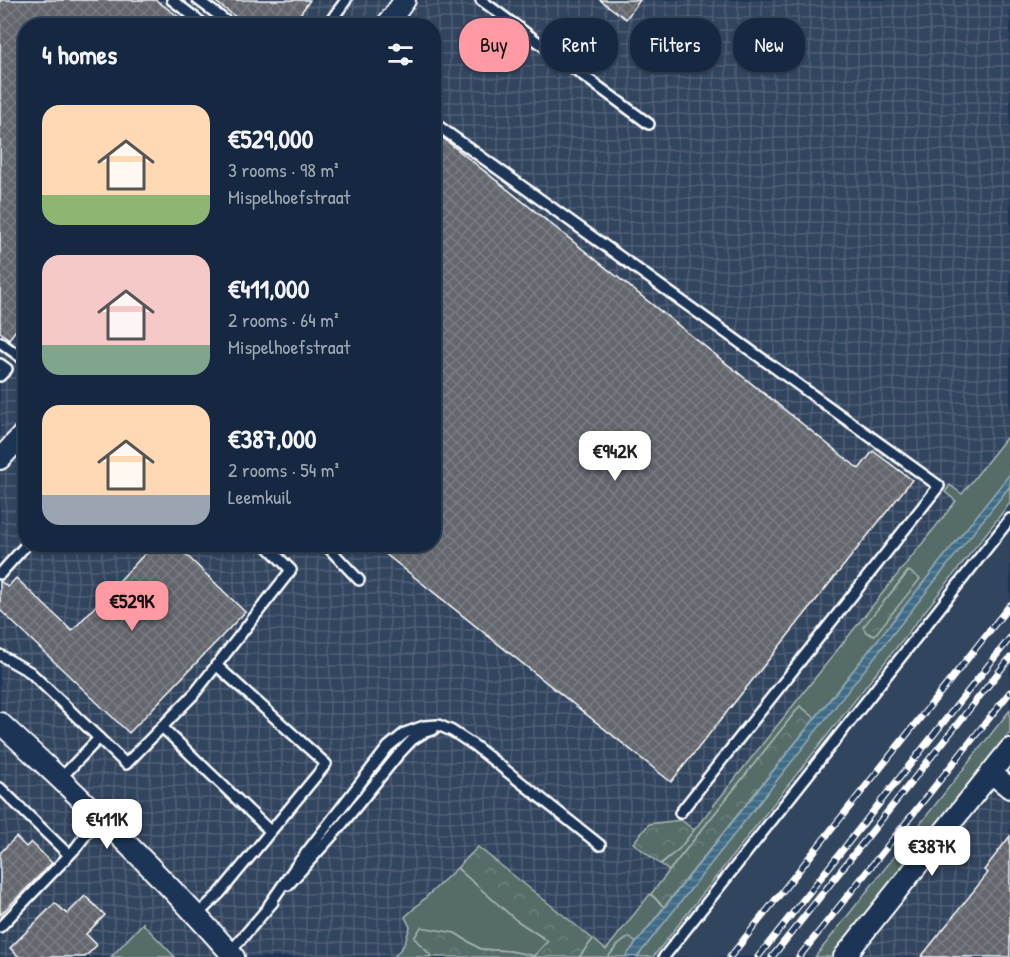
<!DOCTYPE html>
<meta charset="utf-8">
<style>
:root{--surface:#162841;--page:#1f3048;--text:#f1f3f6;--muted:#9ea6b1;--line:#35445a;--accent:#ff9aa2}
body{margin:0;font-family:"Patrick Hand",sans-serif;background:var(--page);color:var(--text);height:100vh;display:flex;flex-direction:column;font-size:22px;white-space:nowrap}
*{box-sizing:border-box;margin:0}
p{font-size:20px;color:var(--muted)}
.icon{flex:none;width:33px;height:33px;fill:none;stroke:currentColor;stroke-width:2;stroke-linecap:round;stroke-linejoin:round}
.map{position:relative;flex:1;overflow:hidden}
.drawer{position:absolute;left:18px;top:18px;width:423px;height:534px;display:flex;flex-direction:column;background:var(--surface);border-radius:24px;box-shadow:0 2px 4px #0004,0 0 0 2px var(--line)}
.drawer>*{flex:none}
.hud{position:absolute;left:459px;top:18px;width:460px;height:54px;display:flex;gap:12px}
.price{position:absolute;translate:-50% -51px;padding:0 14px;border-radius:12px;background:#fff;color:#222;font-size:20px;line-height:39px;filter:drop-shadow(0 2px 3px #0008)}
.price::after{content:'';position:absolute;left:50%;top:36px;width:18px;height:14px;margin-left:-9px;background:inherit;clip-path:polygon(0 0,100% 0,50% 100%)}
.price.on{background:var(--accent);color:#111}
ul{padding:0;list-style:none}
li{display:flex;align-items:center;gap:18px;height:150px;padding:0 24px}
li span{display:grid;place-items:center;flex:none;width:168px;height:120px;border-radius:18px;color:#555}
li>.icon{margin-inline-start:auto}
span .icon{width:72px;height:72px;fill:#fffc;stroke-width:1}
li b{font-size:26px}
h2{display:flex;justify-content:space-between;align-items:center;height:72px;padding:0 24px;font-size:26px}
.pill{padding:0 21px;border-radius:24px;background:var(--surface);box-shadow:0 2px 4px #0004,0 0 0 2px var(--line);font-size:21px;line-height:54px}
.pill.on{background:var(--accent);color:#111}
.map>svg:first-child{display:block}
.built{fill:#32445e}
.industrial{fill:url(#industrial-grid);fill-rule:evenodd}
.grass{fill:#556c68;stroke:#aab6b4;stroke-width:1.5;fill-rule:evenodd}
.forest{fill:url(#forest-crowns);stroke:#aab6b4;stroke-width:1.5}
.water{fill:url(#water-rules);stroke:#8ca6b6;stroke-width:1.5}
.building{fill:url(#building-cross-hatch);stroke:#fff;stroke-width:1.5}
.lines{fill:none;stroke-linecap:round;stroke-linejoin:round}
.service-casing{stroke:#fff;stroke-width:14}
.minor-casing{stroke:#fff;stroke-width:24}
.service{stroke:#1d3557;stroke-width:9}
.minor{stroke:#1d3557;stroke-width:20}
.rail-casing{stroke:#fff;stroke-width:7}
.rail{stroke:#1d3557;stroke-width:4.5;stroke-dasharray:14;stroke-linecap:butt}
</style>
<div class="map">
<svg width="1010" height="957" viewBox="0 0 1010 957">
<defs>
<pattern id="industrial-grid" width="8" height="8" patternUnits="userSpaceOnUse" patternTransform="scale(1.5)"><rect width="8" height="8" fill="#32445e"/><path d="M0 4h8M4 0v8" fill="none" stroke="#516076"/></pattern>
<pattern id="forest-crowns" width="20" height="18" patternUnits="userSpaceOnUse" patternTransform="scale(1.5)"><rect width="20" height="18" fill="#556c68"/><path d="M2 6a3 3 0 1 1 6 0M12 15a3 3 0 1 1 6 0" fill="none" stroke="#6e827f"/></pattern>
<pattern id="water-rules" width="6" height="5" patternUnits="userSpaceOnUse" patternTransform="scale(1.5)"><rect width="6" height="5" fill="#406b85"/><path d="M0 2.5h6" fill="none" stroke="#5d8197"/></pattern>
<pattern id="building-cross-hatch" width="8" height="8" patternUnits="userSpaceOnUse" patternTransform="scale(1.5)"><rect width="8" height="8" fill="#63666d"/><path d="M0 0l8 8M0 8l8-8" fill="none" stroke="#7a7d83"/></pattern>
</defs>
<rect width="100%" height="100%" fill="#1d3557"/>
<filter id="ink" filterUnits="userSpaceOnUse"><feTurbulence type="fractalNoise" baseFrequency=".0167" numOctaves="2"/><feDisplacementMap in="SourceGraphic" scale="12" xChannelSelector="R" yChannelSelector="G"/><feConvolveMatrix kernelMatrix="1 2 1 2 8 2 1 2 1" color-interpolation-filters="sRGB"/></filter>
<g filter="url(#ink)">
<path class="built" d="M1010 456V720L822 957H605L606 950 967 498Z"/>
<g class="industrial">
<path d="M0 0H1010V456L967 498 606 950 605 957H0ZM26 26H434V544H26Z"/>
<path d="M1010 720V957H822Z"/>
</g>
<g class="grass">
<path d="M1010 433V474L815 718 800 706 669 871 661 864 679 849 956 501 945 492 950 485 962 494ZM908 571 919 579 864 627Z"/>
<path d="M1010 486V503L653 957H637Z"/>
<path d="M1010 710V733L831 957H815Z"/>
<path d="M457 868 516 920 548 941 534 956 510 951 480 949 455 933 415 938 432 957H394L404 945 410 927 405 917Z"/>
<path d="M650 894 664 907 636 943 629 937 617 946 608 957H579L593 939 606 950Z"/>
<path d="M143 923V924L175 957H111Z"/>
</g>
<g class="forest">
<path d="M909 571 920 579 874 636 866 632 863 627Z"/>
<path d="M800 706 815 718 664 907 651 894Z"/>
<path d="M681 820 694 830 679 849 660 864 633 843 649 824Z"/>
<path d="M478 847 593 939 579 957H432L414 938 421 927 455 933 480 949 510 951 534 956 548 941 516 920 457 868Z"/>
<path d="M629 937 636 943 625 957H608L617 946Z"/>
</g>
<path class="water" d="M1010 474V486L637 957H625Z"/>
<g class="building">
<path d="M0 0H156L191 26H26V317L9 339 0 332Z"/>
<path d="M213 0H310L292 26H248Z"/>
<path d="M600 0H640L626 19Z"/>
<path d="M434 131 859 469 873 451 912 480 671 782 373 544H434Z"/>
<path d="M154 544H175L245 612 129 733 0 610V581L8 587 16 578 72 631Z"/>
<path d="M1010 836V957H921L988 873 984 870Z"/>
<path d="M16 837 26 847 31 842 52 863 0 915V853Z"/>
<path d="M85 896 105 915 86 934 97 945 85 957H19L10 948 55 903 67 914Z"/>
</g>
<g class="lines">
<defs>
<g id="service">
<path d="M172 0 206 26"/>
<path d="M198 0 233 26"/>
<path d="M481 0 649 124"/>
<path d="M327 26 346 0"/>
<path d="M434 123 939 486 680 813"/>
<path d="M0 342 23 359 26 357"/>
<path d="M0 364 7 369 0 376"/>
<path d="M325 544 359 580"/>
<path d="M0 574 27 544"/>
<path d="M0 655 30 672 126 764 194 694 291 570 265 544"/>
<path d="M162 727 270 831"/>
<path d="M61 778 99 738"/>
<path d="M0 788 69 855"/>
<path d="M288 885 339 828 398 755 412 740 425 732 433 730"/>
<path d="M269 905 296 866 388 747 405 733 424 726 438 725 452 731 475 746 600 845"/>
<path d="M196 916 220 893 326 764 216 665"/>
<path d="M0 927 75 849 100 816"/>
<path d="M230 952 273 902"/>
<path d="M664 957 1010 519"/>
</g>
<g id="minor">
<path d="M386 26 405 0"/>
<path d="M0 459 26 431"/>
<path d="M0 723C81 797 161 874 234 957"/>
<path d="M991 773 1010 788"/>
<path d="M844 957 1010 749"/>
</g>
</defs>
<use href="#service" class="service-casing"/>
<use href="#minor" class="minor-casing"/>
<use href="#service" class="service"/>
<use href="#minor" class="minor"/>
<defs>
<g id="rail">
<path d="M730 957 1010 605"/>
<path d="M758 957 1010 638"/>
<path d="M772 957 1010 658"/>
<path d="M799 957 1010 692"/>
</g>
</defs>
<use href="#rail" class="rail-casing"/>
<use href="#rail" class="rail"/>
</g>
</g>
</svg>
<b class="price" style="left:615px;top:482px">€942K</b>
<b class="price on" style="left:132px;top:632px">€529K</b>
<b class="price" style="left:107px;top:850px">€411K</b>
<b class="price" style="left:932px;top:877px">€387K</b>
<div class="hud">
<a class="pill on">Buy</a>
<a class="pill">Rent</a>
<a class="pill">Filters</a>
<a class="pill">New</a>
</div>
<section class="drawer">
<h2>4 homes<svg class="icon" aria-label="filters" viewBox="0 0 24 24"><path d="M4 7h16M4 17h16"/><circle cx="9" cy="7" r="2"/><circle cx="15" cy="17" r="2"/></svg></h2>
<ul>
<li><span style="background:linear-gradient(#ffd9b3 75%,#8fb573 0)"><svg class="icon" aria-label="home" viewBox="0 0 24 24"><path d="M3 11l9-7 9 7M6 9v11h12V9"/></svg></span><div><b>€529,000</b><p>3 rooms · 98 m²</p><p>Mispelhoefstraat</p></div></li>
<li><span style="background:linear-gradient(#f6c9c9 75%,#7fa58c 0)"><svg class="icon" aria-label="home" viewBox="0 0 24 24"><path d="M3 11l9-7 9 7M6 9v11h12V9"/></svg></span><div><b>€411,000</b><p>2 rooms · 64 m²</p><p>Mispelhoefstraat</p></div></li>
<li><span style="background:linear-gradient(#ffd9b3 75%,#9aa5b1 0)"><svg class="icon" aria-label="home" viewBox="0 0 24 24"><path d="M3 11l9-7 9 7M6 9v11h12V9"/></svg></span><div><b>€387,000</b><p>2 rooms · 54 m²</p><p>Leemkuil</p></div></li>
</ul>
</section>
</div>
